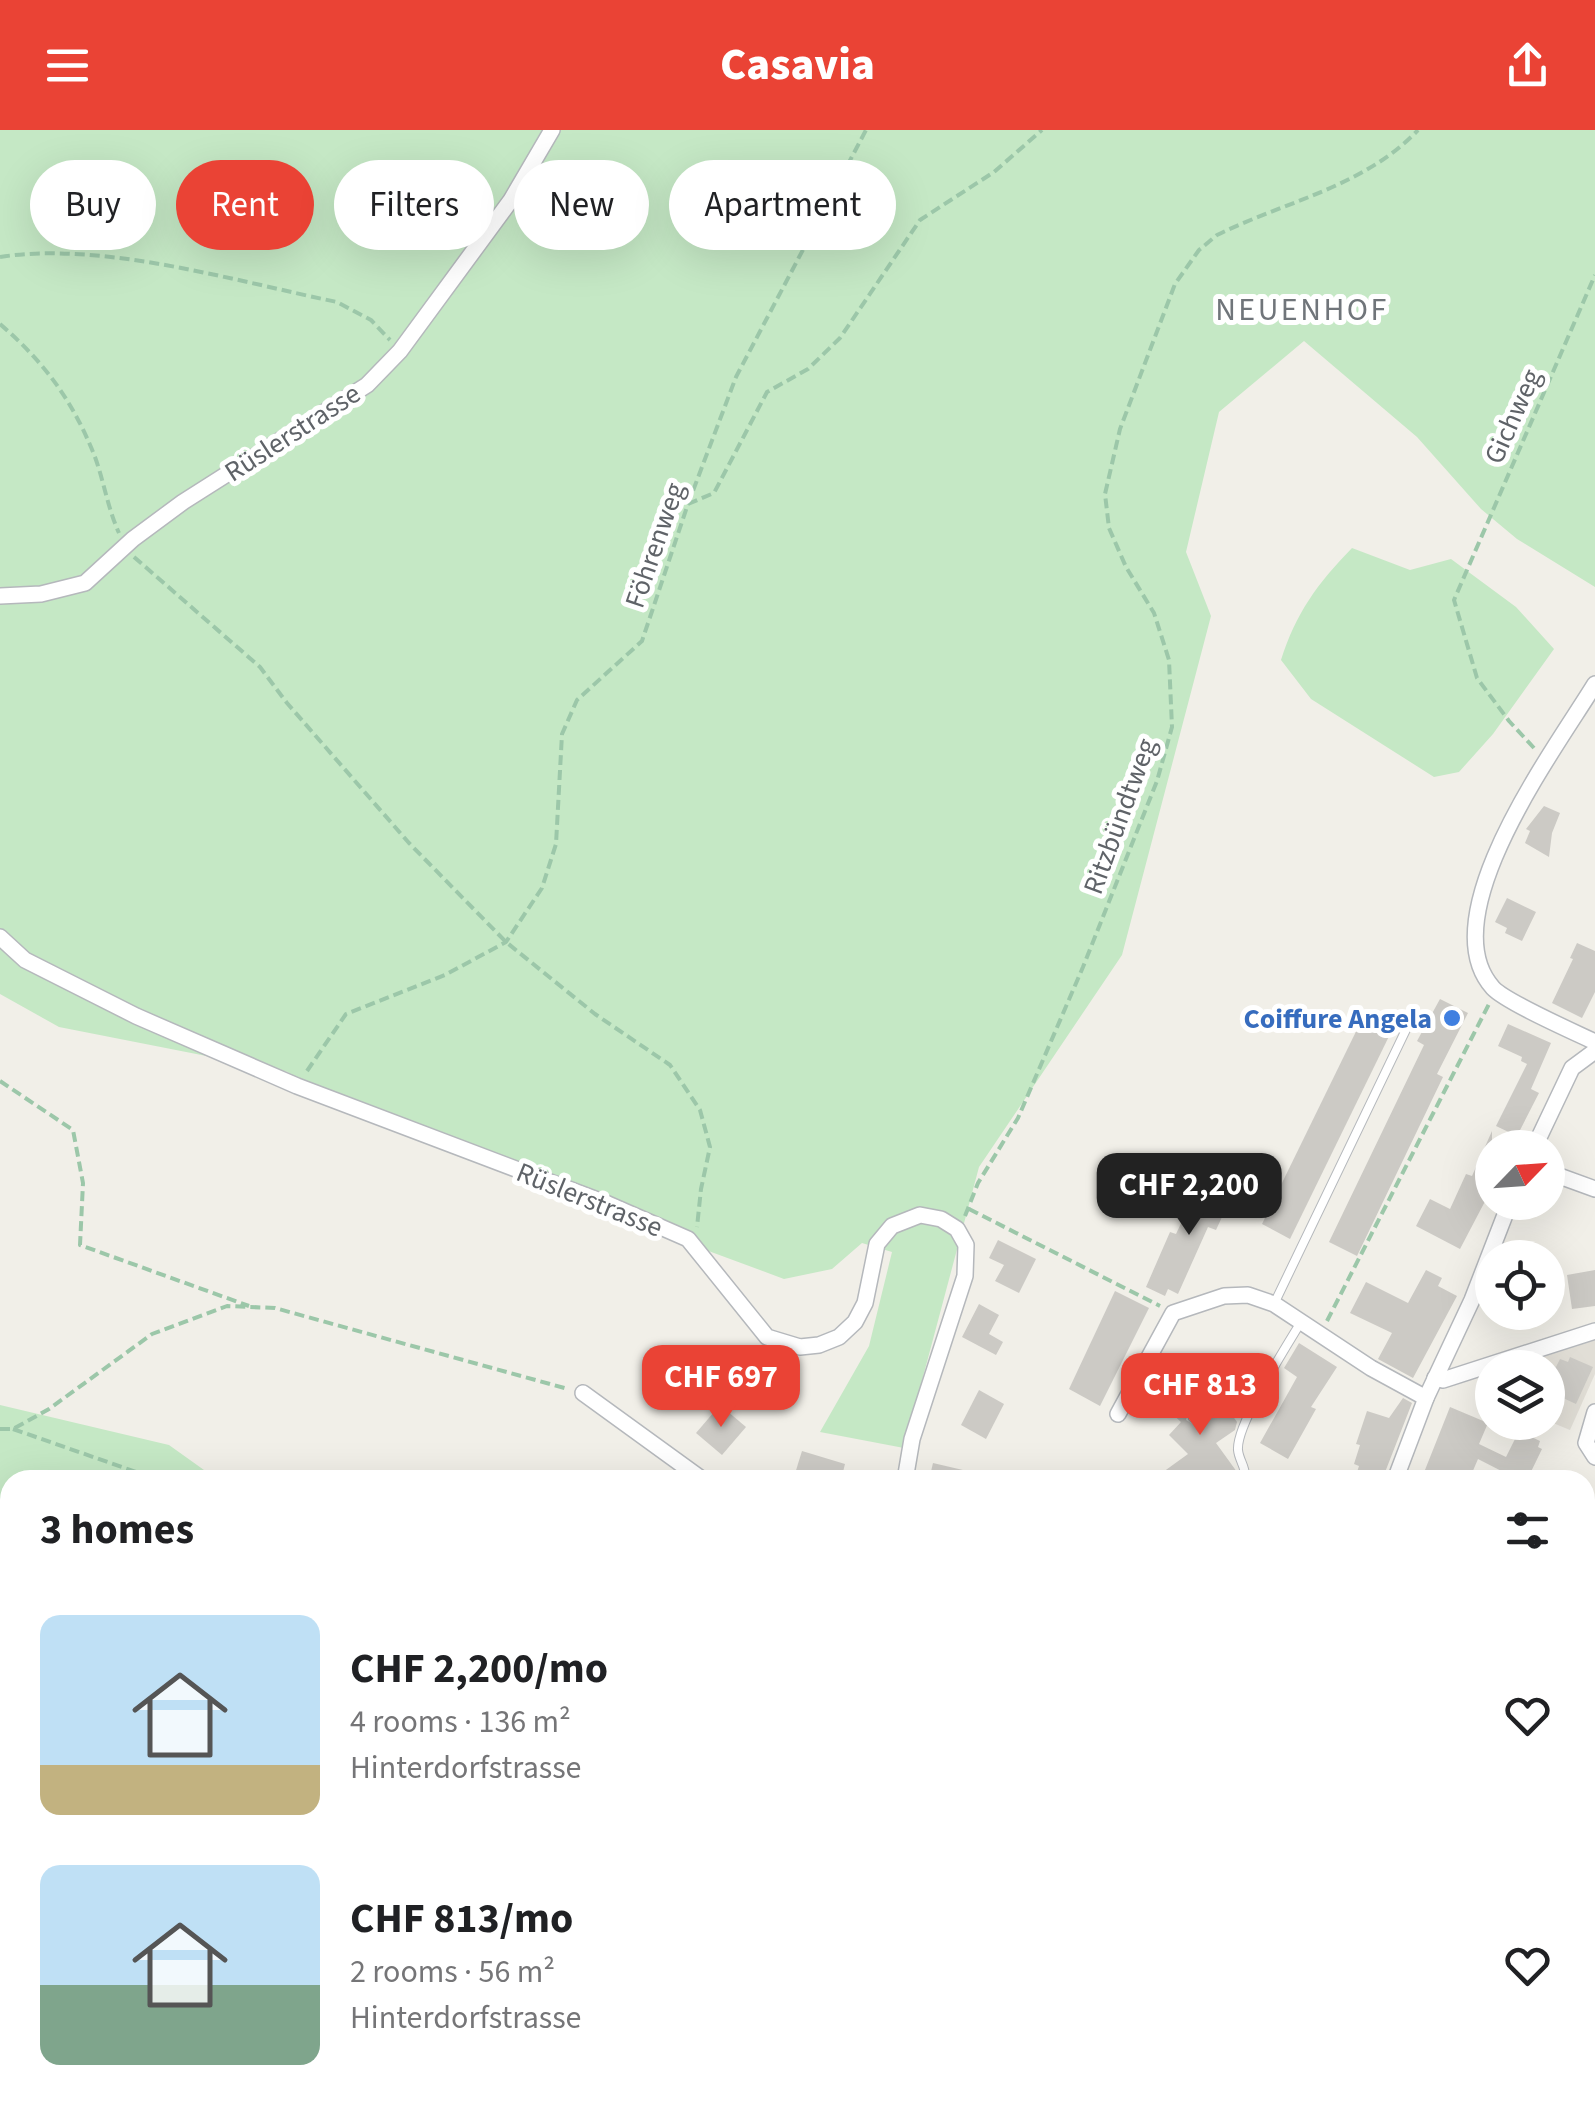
<!DOCTYPE html>
<meta charset="utf-8">
<style>
:root{--surface:#fff;--page:#f6f6f6;--text:#202124;--muted:#757577;--accent:#ea4335}
body{margin:0;font-family:"Source Sans 3",sans-serif;background:var(--page);color:var(--text);height:100vh;display:flex;flex-direction:column;font-size:38px;white-space:nowrap}
*{box-sizing:border-box;margin:0}
p{font-size:32px;color:var(--muted)}
.icon{flex:none;width:55px;height:55px;fill:none;stroke:currentColor;stroke-width:2;stroke-linecap:round;stroke-linejoin:round}
.map{position:relative;flex:1;overflow:hidden}
.panel{position:absolute;left:0px;top:1340px;width:1595px;height:642px;display:flex;flex-direction:column;background:var(--surface);border-radius:30px 30px 0 0;box-shadow:0 10px 40px #0002}
.panel>*{flex:none}
.top-card{position:absolute;left:30px;top:30px;width:1000px;height:90px;display:flex;gap:20px}
.needle{width:65px;rotate:65deg}
.buttons{position:absolute;left:1475px;top:1000px;display:grid;gap:20px}
.buttons a{display:grid;place-items:center;width:90px;height:90px;border-radius:50%;background:var(--surface);box-shadow:0 10px 40px #0002;font-size:50px}
.price{position:absolute;translate:-50% -85px;padding:0 22px;border-radius:20px;background:var(--accent);color:#fff;font-size:32px;line-height:65px;filter:drop-shadow(0 2px 5px #0008)}
.price::after{content:'';position:absolute;left:50%;top:60px;width:30px;height:22px;margin-left:-15px;background:inherit;clip-path:polygon(0 0,100% 0,50% 100%)}
.price.on{background:#222;color:#fff}
ul{padding:0;list-style:none}
li{display:flex;align-items:center;gap:30px;height:250px;padding:0 40px}
li span{display:grid;place-items:center;flex:none;width:280px;height:200px;border-radius:20px;color:#555}
li>.icon{margin-inline-start:auto}
span .icon{width:120px;height:120px;fill:#fffc;stroke-width:1}
li b{font-size:42px}
h2{display:flex;justify-content:space-between;align-items:center;height:120px;padding:0 40px;font-size:42px}
.chip{padding:0 35px;border-radius:45px;background:var(--surface);box-shadow:0 10px 40px #0002;font-size:35px;line-height:90px}
.chip.on{background:var(--accent);color:#fff}
header{display:flex;justify-content:space-between;align-items:center;height:130px;padding:0 40px;background:var(--accent);color:#fff;font-size:45px;font-weight:800}
.map>svg:first-child{display:block}
.education{fill:#e1ded6}
.green{fill:#c5e8c5}
.building{fill:#cccac5}
.lines{fill:none;stroke-linecap:round;stroke-linejoin:round}
.service-casing{stroke:#b5b8bc;stroke-width:10}
.minor-casing{stroke:#b5b8bc;stroke-width:18}
.path{stroke:#9cc7a9;stroke-width:4;stroke-dasharray:10 5;stroke-linecap:butt}
.service{stroke:#fff;stroke-width:8}
.minor{stroke:#fff;stroke-width:15}
.shop-dot{fill:#3f7fe0;stroke:#fff;stroke-width:4}
.labels{text-anchor:middle;stroke-width:10;stroke-linejoin:round;paint-order:stroke}
.street-label{font-size:28px;fill:#5f6368;stroke:#fff}
.shop-label{font-size:28px;font-weight:bold;fill:#366cbe;stroke:#fff;text-anchor:end}
.quarter-label{font-size:32px;letter-spacing:2.5px;fill:#70757a;stroke:#fff}
</style>
<header><svg class="icon" aria-label="menu" viewBox="0 0 24 24"><path d="M4 6h16M4 12h16M4 18h16"/></svg>Casavia<svg class="icon" aria-label="share" viewBox="0 0 24 24"><path d="M12 15V3M7 8l5-5 5 5M5 13v7h14v-7"/></svg></header>
<div class="map">
<svg width="1595" height="1981" viewBox="0 0 1595 1981">
<rect width="100%" height="100%" fill="#f1efe8"/>
<path class="education" d="M1595 1208V1244L1570 1300 1548 1291V1238H1503Z"/>
<g class="green">
<path d="M0 0H1595V457L1517 409 1481 379 1417 307 1304 211 1219 282 1186 422 1211 486 1122 825 979 1037 904 1318 820 1302 869 1216 892 1122 862 1113 832 1139 784 1149 603 1082 297 956 288 942 59 897 0 864Z"/>
<path d="M1352 418 1410 440 1451 429 1516 477 1554 519 1493 604 1459 642 1434 647 1311 569 1281 530C1296 483 1317 454 1352 418Z"/>
<path d="M0 1275 169 1315 218 1350H10V1972L456 1973 455 1981H0Z"/>
</g>
<g class="building">
<path d="M1544 676 1560 683 1552 703 1549 727 1525 713 1530 701 1526 699Z"/>
<path d="M1507 768 1536 782 1522 811 1505 803 1507 798 1495 792Z"/>
<path d="M1577 813 1595 821V862L1582 888 1552 873 1573 829 1570 828Z"/>
<path d="M1440 869 1468 883 1437 944 1443 947 1357 1126 1329 1112 1424 915 1417 911Z"/>
<path d="M1367 879 1395 894 1290 1109 1262 1094Z"/>
<path d="M1508 894 1551 913 1531 959 1539 963 1517 1006 1496 996 1527 934 1521 931 1522 927 1498 916Z"/>
<path d="M1492 1001V1058L1460 1119 1416 1096 1430 1069 1450 1079 1466 1044 1472 1046Z"/>
<path d="M1202 1049 1233 1063 1216 1100 1208 1097 1178 1164 1168 1159 1165 1166 1146 1157 1170 1102 1176 1104Z"/>
<path d="M998 1110 1036 1129 1019 1163 995 1151 1004 1135 989 1128Z"/>
<path d="M1426 1140 1442 1148 1438 1156 1457 1166 1413 1248 1378 1229 1392 1203 1350 1183 1366 1152 1408 1173Z"/>
<path d="M1595 1140V1176L1572 1179 1567 1145Z"/>
<path d="M1115 1161 1149 1178 1100 1276 1069 1259Z"/>
<path d="M979 1174 999 1185 989 1204 1003 1212 996 1225 962 1207Z"/>
<path d="M1299 1213 1337 1237 1311 1277 1316 1279 1288 1329 1260 1313 1297 1247 1284 1238Z"/>
<path d="M1570 1227 1593 1237 1576 1274 1548 1261V1233L1556 1237 1560 1229 1568 1232Z"/>
<path d="M1198 1244 1215 1261 1188 1282 1186 1290 1195 1295 1225 1275 1237 1292 1235 1300 1216 1313 1237 1342 1238 1350H1152L1188 1324 1169 1305 1181 1292 1166 1278Z"/>
<path d="M979 1260 1004 1274 986 1309 961 1295Z"/>
<path d="M1403 1268 1412 1273 1382 1350 1357 1342 1359 1336 1354 1334 1360 1315 1356 1314 1367 1281 1389 1288Z"/>
<path d="M720 1275 746 1297 722 1325 696 1303Z"/>
<path d="M1450 1277 1488 1293 1479 1314 1506 1327 1519 1301 1540 1311 1538 1317 1542 1319 1527 1350H1519L1478 1329 1469 1350H1421Z"/>
<path d="M802 1321 845 1334 841 1350H793Z"/>
<path d="M933 1333 980 1344 979 1350H929Z"/>
</g>
<g class="lines">
<defs>
<g id="service">
<path d="M1274 1174 1414 883"/>
<path d="M1193 1288 1220 1267 1255 1270"/>
<path d="M1245 1350C1247 1338 1239 1331 1238 1320 1236 1295 1286 1217 1301 1192"/>
<path d="M1585 1618 1593 1609"/>
<path d="M1585 1921 1595 1915"/>
<path d="M1528 1981 1529 1972"/>
</g>
<g id="minor">
<path d="M0 466 41 464 85 453 133 409 183 372 367 255 400 221 511 70 552 0"/>
<path d="M1595 554C1556 618 1429 787 1493 858 1506 872 1574 902 1595 912"/>
<path d="M0 807 25 830 136 886 297 956 608 1074 688 1109 767 1207 800 1217 819 1215 839 1207 855 1192 865 1173 877 1114 892 1096 920 1085 941 1089 957 1099 966 1115 965 1146 912 1309 905 1350"/>
<path d="M1534 1018 1572 938 1595 921"/>
<path d="M1562 1047 1595 1059"/>
<path d="M1435 1248 1443 1250 1595 1201"/>
<path d="M583 1263 703 1350"/>
<path d="M1595 1282 1586 1313 1595 1327"/>
<path d="M1118 1284 1173 1183 1224 1166 1248 1165 1274 1174 1371 1238 1426 1268"/>
<path d="M1395 1350 1426 1268 1472 1170 1510 1072"/>
<path d="M1585 1769 1595 1777"/>
<path d="M1585 1862 1595 1856"/>
<path d="M834 1972 858 1981"/>
<path d="M986 1981 990 1972"/>
<path d="M1264 1981 1269 1972"/>
<path d="M1476 1981 1480 1972"/>
</g>
</defs>
<use href="#service" class="service-casing"/>
<use href="#minor" class="minor-casing"/>
<g class="path">
<path d="M0 127C102 111 235 151 337 172L371 190 390 210"/>
<path d="M0 194C45 233 73 271 95 327 104 352 108 379 119 403"/>
<path d="M688 374 714 363 767 262 808 239 840 208 920 90 994 42 1042 0"/>
<path d="M134 427 260 537 287 573 409 713 506 812 595 884 670 935 700 980 710 1017 701 1059 697 1097"/>
<path d="M1534 618 1509 591 1477 548 1454 470 1595 145"/>
<path d="M307 941 346 884 445 845 506 812 542 758 556 714 562 604 577 570 642 511 688 374 736 247 866 0"/>
<path d="M0 951 73 1000 83 1053 80 1115 249 1176"/>
<path d="M969 1079 1160 1176"/>
<path d="M965 1086 978 1053 1018 988 1083 837 1157 651 1172 597 1169 530 1154 483 1126 437 1109 398 1105 364 1120 299 1175 154 1199 120 1217 105C1286 71 1364 57 1418 0"/>
<path d="M1327 1191 1489 874"/>
<path d="M0 1299H13L49 1279 152 1204 227 1176 275 1178 568 1259"/>
<path d="M13 1299 159 1350"/>
<path d="M0 1617 10 1610"/>
<path d="M0 1802 10 1865"/>
<path d="M22 1972V1981"/>
<path d="M422 1981 423 1972"/>
<path d="M620 1981 622 1972"/>
<path d="M766 1981 770 1972"/>
</g>
<use href="#service" class="service"/>
<use href="#minor" class="minor"/>
</g>
<circle class="shop-dot" cx="1452" cy="888" r="10"/>
<g class="labels">
<g class="street-label">
<text transform="translate(1512 286) rotate(-66)" y="10">Gichweg</text>
<text transform="translate(292 302) rotate(-33)" y="10">Rüslerstrasse</text>
<text transform="translate(654 415) rotate(-71)" y="10">Föhrenweg</text>
<text transform="translate(1119 686) rotate(-70)" y="10">Ritzbündtweg</text>
<text transform="translate(590 1069) rotate(22)" y="10">Rüslerstrasse</text>
</g>
<g class="shop-label">
<text x="1432" y="898">Coiffure Angela</text>
</g>
<g class="quarter-label">
<text x="1302" y="190">NEUENHOF</text>
</g>
</g>
</svg>
<div class="buttons">
<a><svg class="needle" viewBox="-14 -14 28 28"><path d="M0-13l5 13h-10z" fill="#e53935"/><path d="M0 13l5-13h-10z" fill="#757577"/></svg></a>
<a><svg class="icon" aria-label="locate" viewBox="0 0 24 24"><circle cx="12" cy="12" r="6"/><path d="M12 2v4M12 18v4M2 12h4M18 12h4"/></svg></a>
<a><svg class="icon" aria-label="layers" viewBox="0 0 24 24"><path d="M12 4l9 5-9 5-9-5zM3 14l9 5 9-5"/></svg></a>
</div>
<b class="price on" style="left:1189px;top:1108px">CHF 2,200</b>
<b class="price" style="left:721px;top:1300px">CHF 697</b>
<b class="price" style="left:1200px;top:1308px">CHF 813</b>
<div class="top-card">
<a class="chip">Buy</a>
<a class="chip on">Rent</a>
<a class="chip">Filters</a>
<a class="chip">New</a>
<a class="chip">Apartment</a>
</div>
<section class="panel">
<h2>3 homes<svg class="icon" aria-label="filters" viewBox="0 0 24 24"><path d="M4 7h16M4 17h16"/><circle cx="9" cy="7" r="2"/><circle cx="15" cy="17" r="2"/></svg></h2>
<ul>
<li><span style="background:linear-gradient(#bfe0f5 75%,#c2b280 0)"><svg class="icon" aria-label="home" viewBox="0 0 24 24"><path d="M3 11l9-7 9 7M6 9v11h12V9"/></svg></span><div><b>CHF 2,200/mo</b><p>4 rooms · 136 m²</p><p>Hinterdorfstrasse</p></div><svg class="icon" aria-label="heart" viewBox="0 0 24 24"><path d="M12 20l-8-8c-3-5 5-10 8-4 3-6 11-1 8 4z"/></svg></li>
<li><span style="background:linear-gradient(#bfe0f5 60%,#7fa58c 0)"><svg class="icon" aria-label="home" viewBox="0 0 24 24"><path d="M3 11l9-7 9 7M6 9v11h12V9"/></svg></span><div><b>CHF 813/mo</b><p>2 rooms · 56 m²</p><p>Hinterdorfstrasse</p></div><svg class="icon" aria-label="heart" viewBox="0 0 24 24"><path d="M12 20l-8-8c-3-5 5-10 8-4 3-6 11-1 8 4z"/></svg></li>
</ul>
</section>
</div>
